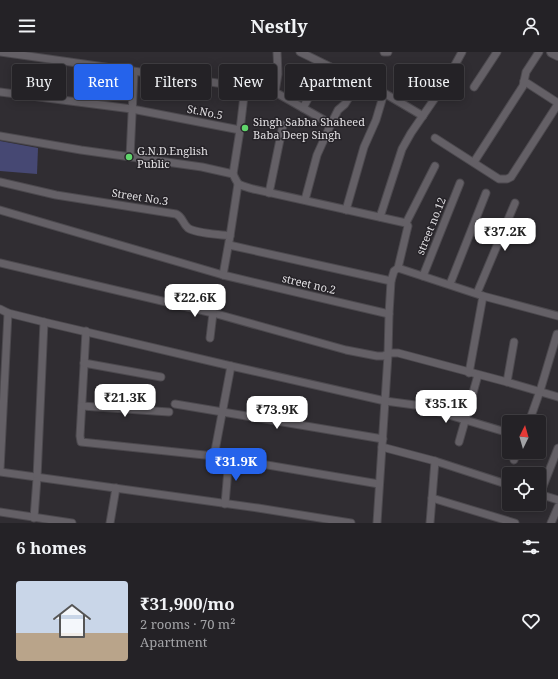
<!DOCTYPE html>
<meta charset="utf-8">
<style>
:root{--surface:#242226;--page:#302f32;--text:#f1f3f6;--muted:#a3a4a7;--line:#413f43;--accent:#2563eb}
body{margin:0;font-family:"Noto Serif",serif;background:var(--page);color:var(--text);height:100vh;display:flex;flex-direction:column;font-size:15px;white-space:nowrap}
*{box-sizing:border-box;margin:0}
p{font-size:13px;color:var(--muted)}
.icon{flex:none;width:22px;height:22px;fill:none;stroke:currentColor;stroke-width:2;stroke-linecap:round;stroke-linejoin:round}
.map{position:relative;height:471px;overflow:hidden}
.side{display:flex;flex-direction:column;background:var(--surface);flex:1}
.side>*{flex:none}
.hud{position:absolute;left:12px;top:12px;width:534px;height:36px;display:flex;gap:8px}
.needle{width:26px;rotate:5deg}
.fabs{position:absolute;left:502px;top:363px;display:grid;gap:8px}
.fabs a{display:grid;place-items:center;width:44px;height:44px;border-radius:4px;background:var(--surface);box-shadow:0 2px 10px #0003,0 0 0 1px var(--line);font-size:20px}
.price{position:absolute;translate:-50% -34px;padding:0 9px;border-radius:8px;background:#fff;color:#222;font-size:13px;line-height:26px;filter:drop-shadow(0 1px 2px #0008)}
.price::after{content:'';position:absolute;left:50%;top:24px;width:12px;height:9px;margin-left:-6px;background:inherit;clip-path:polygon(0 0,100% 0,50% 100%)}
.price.selected{background:var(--accent);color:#fff}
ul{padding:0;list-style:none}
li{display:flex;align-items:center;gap:12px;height:100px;padding:0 16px}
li+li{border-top:1px solid var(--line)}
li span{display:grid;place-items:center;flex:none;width:112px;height:80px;border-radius:4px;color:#555}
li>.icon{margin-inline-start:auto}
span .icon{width:48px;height:48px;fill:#fffc;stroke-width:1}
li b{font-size:17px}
h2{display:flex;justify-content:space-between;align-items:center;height:48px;padding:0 16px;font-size:17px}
.pill{padding:0 14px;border-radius:4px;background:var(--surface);box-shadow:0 2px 10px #0003,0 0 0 1px var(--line);font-size:14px;line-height:36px}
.pill.selected{background:var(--accent);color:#fff}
header{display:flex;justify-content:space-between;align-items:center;height:52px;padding:0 16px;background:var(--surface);font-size:18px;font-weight:700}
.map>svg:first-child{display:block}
.building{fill:#464873}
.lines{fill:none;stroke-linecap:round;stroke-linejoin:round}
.street-casing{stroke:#4c494e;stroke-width:9}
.secondary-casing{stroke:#4c494e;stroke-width:12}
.street{stroke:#646066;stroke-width:7}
.secondary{stroke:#646066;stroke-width:10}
.poi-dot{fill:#60d56b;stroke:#262328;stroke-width:1.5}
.labels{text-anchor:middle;stroke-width:3;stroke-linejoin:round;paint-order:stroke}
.street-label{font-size:11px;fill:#e0dee1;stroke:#262328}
.poi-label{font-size:11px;fill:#e0dee1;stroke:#262328;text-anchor:start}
</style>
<header><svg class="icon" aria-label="menu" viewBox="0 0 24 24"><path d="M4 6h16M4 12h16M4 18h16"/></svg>Nestly<svg class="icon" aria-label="person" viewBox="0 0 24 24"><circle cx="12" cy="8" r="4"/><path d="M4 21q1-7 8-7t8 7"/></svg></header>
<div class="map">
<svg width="558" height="471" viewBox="0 0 558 471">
<rect width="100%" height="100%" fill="#302d32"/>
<path class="building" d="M0 89 38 96 37 122 0 119Z"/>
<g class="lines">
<defs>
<g id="street">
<path d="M0 0 245 35 240 78 233 122"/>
<path d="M300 0 384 41 376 68 364 95 346 158"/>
<path d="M384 0H388"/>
<path d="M524 29 558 51"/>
<path d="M245 35 275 40 278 22 277 0"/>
<path d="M474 35 497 0"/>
<path d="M0 40 132 57 240 78"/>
<path d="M275 40 331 72"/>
<path d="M384 41 423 64"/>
<path d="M303 56 326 13"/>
<path d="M0 84 81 98 202 115 233 122C239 135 238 132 253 137L406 171 408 174 407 178 398 216"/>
<path d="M435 86 499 127H507L511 125 558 52"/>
<path d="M130 105 134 20"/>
<path d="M474 110 523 34 526 20 539 0"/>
<path d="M0 130 56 143 176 162C183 165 182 171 188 176 197 182 219 182 230 184L223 223"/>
<path d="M269 141 283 73"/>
<path d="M305 148 317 103 331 72 338 58 345 52 359 29"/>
<path d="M0 158 223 223 389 262"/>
<path d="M380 165 402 97 411 81 444 33 462 0"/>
<path d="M406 171 435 114"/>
<path d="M230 184 238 132"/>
<path d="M229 193 391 229"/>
<path d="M0 211 213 261 346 298 377 304H383L391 301H398L507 330 558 345"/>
<path d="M423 224 460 131"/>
<path d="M450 232 486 141"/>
<path d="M477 241 515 151"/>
<path d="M0 257 8 261 44 270 231 314 385 349 415 353 509 381"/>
<path d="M86 279 80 384 81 390 214 404 379 432"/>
<path d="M210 286 213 261"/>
<path d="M84 311 161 325"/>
<path d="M469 321 483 244"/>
<path d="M507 330 514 290"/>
<path d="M175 352 383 387"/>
<path d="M82 354 169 360"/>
<path d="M529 370 540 339 557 282"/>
<path d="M459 390 478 323"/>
<path d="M382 395 435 409"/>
<path d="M214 404 231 314"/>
<path d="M514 408 517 400"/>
<path d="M0 418 8 261"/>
<path d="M0 420 258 456 351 471"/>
<path d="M539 442 558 448"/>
<path d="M540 442 558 396"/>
<path d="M432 446 515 471"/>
<path d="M225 452 229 406"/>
<path d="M0 460 72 471"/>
<path d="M34 466 37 426 44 270"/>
<path d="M110 471 116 436"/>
<path d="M377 471 388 303 389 262 391 229 394 219 398 216 483 244 558 264"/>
<path d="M430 471 435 409 509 433"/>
<path d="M551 471 558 455"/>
</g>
<path id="secondary" d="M552 0 558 3"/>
</defs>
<use href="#street" class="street-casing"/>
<use href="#secondary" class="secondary-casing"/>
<use href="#street" class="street"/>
<use href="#secondary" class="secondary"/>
</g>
<g class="poi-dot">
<circle cx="245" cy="76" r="4"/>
<circle cx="129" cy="105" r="4"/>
</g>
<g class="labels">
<g class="street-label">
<text transform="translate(205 60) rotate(11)" y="4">St.No.5</text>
<text transform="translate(140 145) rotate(9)" y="4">Street No.3</text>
<text transform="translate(431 174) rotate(-68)" y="4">street no.12</text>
<text transform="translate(309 232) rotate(13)" y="4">street no.2</text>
</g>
<g class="poi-label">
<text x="253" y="74">Singh Sabha Shaheed<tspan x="253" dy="13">Baba Deep Singh</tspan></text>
<text x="137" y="103">G.N.D.English<tspan x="137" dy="13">Public</tspan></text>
</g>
</g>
</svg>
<div class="fabs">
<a><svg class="needle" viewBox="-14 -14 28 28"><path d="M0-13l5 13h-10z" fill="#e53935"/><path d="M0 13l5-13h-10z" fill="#a3a4a7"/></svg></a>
<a><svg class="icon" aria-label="locate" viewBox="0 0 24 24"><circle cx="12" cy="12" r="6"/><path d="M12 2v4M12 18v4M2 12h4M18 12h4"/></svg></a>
</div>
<b class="price" style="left:505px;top:200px">₹37.2K</b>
<b class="price" style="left:195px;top:266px">₹22.6K</b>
<b class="price" style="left:125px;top:366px">₹21.3K</b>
<b class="price" style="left:446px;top:372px">₹35.1K</b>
<b class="price" style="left:277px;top:378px">₹73.9K</b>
<b class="price selected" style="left:236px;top:430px">₹31.9K</b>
<div class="hud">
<a class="pill">Buy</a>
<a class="pill selected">Rent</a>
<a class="pill">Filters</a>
<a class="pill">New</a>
<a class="pill">Apartment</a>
<a class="pill">House</a>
</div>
</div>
<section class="side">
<h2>6 homes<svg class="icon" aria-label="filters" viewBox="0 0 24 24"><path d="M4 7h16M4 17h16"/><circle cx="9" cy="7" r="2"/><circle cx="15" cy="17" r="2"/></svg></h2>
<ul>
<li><span style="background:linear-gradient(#c9d6e8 65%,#b9a48a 0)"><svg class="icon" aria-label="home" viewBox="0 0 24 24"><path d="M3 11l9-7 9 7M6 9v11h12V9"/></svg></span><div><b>₹31,900/mo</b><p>2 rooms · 70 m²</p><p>Apartment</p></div><svg class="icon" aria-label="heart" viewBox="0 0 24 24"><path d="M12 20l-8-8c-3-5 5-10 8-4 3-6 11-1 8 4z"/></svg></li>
</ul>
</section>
